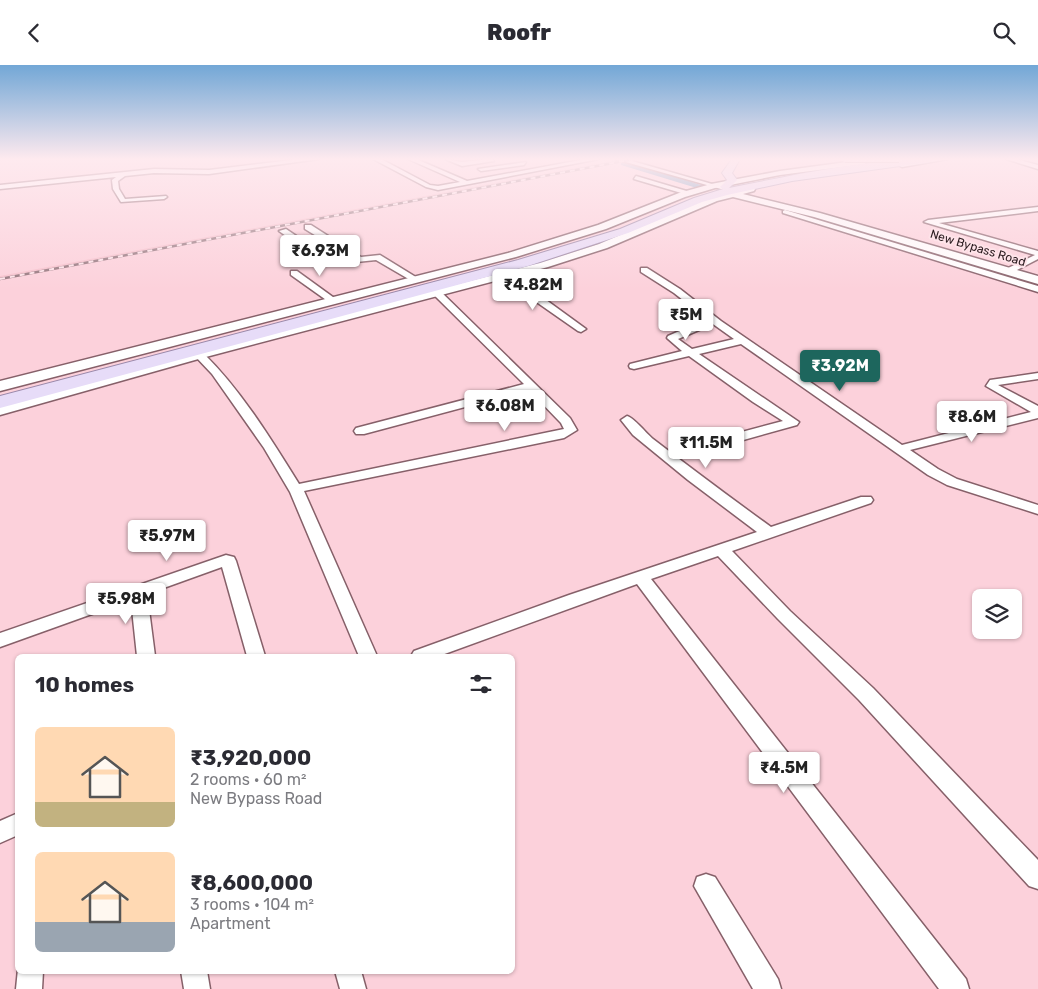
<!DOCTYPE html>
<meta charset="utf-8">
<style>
:root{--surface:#fff;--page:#f7f7f7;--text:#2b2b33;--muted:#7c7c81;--accent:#1d665d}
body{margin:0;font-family:Rubik,sans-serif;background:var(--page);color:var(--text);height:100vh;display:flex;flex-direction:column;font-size:19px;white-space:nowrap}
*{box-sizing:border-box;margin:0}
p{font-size:16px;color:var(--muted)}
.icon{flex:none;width:28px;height:28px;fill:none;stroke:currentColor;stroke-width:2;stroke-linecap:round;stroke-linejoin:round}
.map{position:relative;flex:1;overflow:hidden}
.sheet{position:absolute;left:15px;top:589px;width:500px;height:320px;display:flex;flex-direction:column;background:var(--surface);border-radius:8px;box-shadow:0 1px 4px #0004}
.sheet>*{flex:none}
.fabs{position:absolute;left:972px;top:524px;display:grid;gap:10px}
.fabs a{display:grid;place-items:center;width:50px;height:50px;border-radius:8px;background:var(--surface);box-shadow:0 1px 4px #0004;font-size:25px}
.price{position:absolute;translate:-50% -42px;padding:0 11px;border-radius:5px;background:#fff;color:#222;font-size:16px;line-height:32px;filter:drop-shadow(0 1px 2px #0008)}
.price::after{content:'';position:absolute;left:50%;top:30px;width:15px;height:11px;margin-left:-8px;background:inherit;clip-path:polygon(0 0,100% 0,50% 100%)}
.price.selected{background:var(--accent);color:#fff}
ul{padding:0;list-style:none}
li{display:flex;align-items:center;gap:15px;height:125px;padding:0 20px}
li span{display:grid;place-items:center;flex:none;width:140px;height:100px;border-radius:8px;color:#555}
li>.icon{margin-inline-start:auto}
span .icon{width:60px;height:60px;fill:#fffc;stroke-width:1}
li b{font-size:21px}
h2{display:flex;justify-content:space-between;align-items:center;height:60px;padding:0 20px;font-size:21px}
header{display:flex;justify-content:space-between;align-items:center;height:65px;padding:0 20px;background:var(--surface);font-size:22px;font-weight:800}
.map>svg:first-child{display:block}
.built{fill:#f6c3ce}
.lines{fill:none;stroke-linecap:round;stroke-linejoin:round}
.stream-far1{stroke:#6194bc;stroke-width:2.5}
.stream{stroke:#6194bc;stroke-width:3}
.canal{fill:#6194bc;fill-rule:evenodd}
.minor-casing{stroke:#866069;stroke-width:3}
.secondary-casing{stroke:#866069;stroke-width:3}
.primary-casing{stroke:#9a88a9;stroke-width:2}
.minor{fill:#fff;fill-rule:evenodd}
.secondary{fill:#fff;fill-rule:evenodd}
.primary{fill:#e7dcf8;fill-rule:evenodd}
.rail-casing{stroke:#95777e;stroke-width:2.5}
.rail{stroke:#fee3e9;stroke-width:2;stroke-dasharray:5;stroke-linecap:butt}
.minor-bridge-casing{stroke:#866069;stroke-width:8;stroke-linecap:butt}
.minor-bridge{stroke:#fff;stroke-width:6}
.labels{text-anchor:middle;stroke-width:4;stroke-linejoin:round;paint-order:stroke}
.far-street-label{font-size:12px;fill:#291a1e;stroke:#fee3e9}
</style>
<header><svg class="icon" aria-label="back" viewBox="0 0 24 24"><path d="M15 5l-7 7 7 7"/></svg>Roofr<svg class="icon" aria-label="search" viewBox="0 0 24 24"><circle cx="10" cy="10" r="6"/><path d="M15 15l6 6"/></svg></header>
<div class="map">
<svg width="1038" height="924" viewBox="0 0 1038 924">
<rect width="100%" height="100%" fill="#fcd1db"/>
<path class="built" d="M622 94H638L0 215V211Z"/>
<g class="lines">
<path class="stream-far1" d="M772 141 837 159"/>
<g class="stream">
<path d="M833 158 879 171"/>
<path d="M895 176 1038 222"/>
</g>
<path class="canal" d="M621 96H627L707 122 700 124 621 100Z"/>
<defs>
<g id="minor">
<path d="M300 94H319L209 109 154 108 125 111 118 116 119 124 125 134 166 131 167 132 164 134 121 137 113 124 112 115 116 112 0 124V120L154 104 209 105Z"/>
<path d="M373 94H381L430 120 438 121 460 117 408 94H416L467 116 586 94H599L438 125 426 122Z"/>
<path d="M445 94 462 97 491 94 494 96 462 101Z"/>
<path d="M615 94H625L726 123 721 124Z"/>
<path d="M1006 94H1016L1038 100V104Z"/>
<path d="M526 97 524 100 481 106 478 104Z"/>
<path d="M636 111 690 127 691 128 688 130 634 114Z"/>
<path d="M1038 142V146L939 158 1038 186V194L1009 209 1005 206 1006 204 1035 190 924 157 928 155Z"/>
<path d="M785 145 1038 221V227L783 148V146Z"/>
<path d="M305 160H311L361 192 380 190 419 214 412 216 376 195 327 200 279 166 286 164 332 195 352 193 305 164Z"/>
<path d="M641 203H647L680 224 721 256 902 380 1031 347 986 321 990 315 1038 308V314L998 320 1038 341V353L910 385 938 404 957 414 1038 440V449L947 420 928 410 741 279 699 289 799 357 797 360 722 381H712L711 378 712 375 783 356 753 337 689 291 634 304 630 303 629 301 630 299 682 286 667 273 668 271 707 254 674 228 641 207ZM713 259 734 274 692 284 678 274Z"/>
<path d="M291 206H297L337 235 335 237H329L291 210Z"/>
<path d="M494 210 530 216 542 232 586 264 581 267 578 266 535 236 524 220 491 215V211Z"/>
<path d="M436 224 439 225 570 353 577 365 564 373 304 426 377 591H359L290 427 264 383 212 309 194 290 195 288H203C241 325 271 374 299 419L564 364 561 358 529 325 364 369H356L354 366 356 363 524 319 433 229 432 227Z"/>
<path d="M627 351C634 353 646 368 653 374 692 404 731 433 771 462L861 432H871L873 435 871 438 732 486 790 546 873 623 1038 795V824L1029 821 859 635 778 554 718 491 651 514 966 914 969 924H939L637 519 439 591H411L414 586 569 530 757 467 688 415 633 370 621 355Z"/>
<path d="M226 490 234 492 236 496 265 591H247L222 502 147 529 155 591H137L131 535 0 582V568Z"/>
<path d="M18 748V770L0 778V756Z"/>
<path d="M706 809 715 812 778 914 781 924H753L694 821 697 812Z"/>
<path d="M18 904V906H43L42 924H16Z"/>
<path d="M181 906H207L210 924H184Z"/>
<path d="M335 906H361L366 924H340Z"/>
</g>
<g id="secondary">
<path d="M926 94H948L902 102 898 100 902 98Z"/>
<path d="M862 95H865V99L780 110 715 123 685 132 606 164 516 192 0 326V316L508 188 598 160 679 128 711 119 780 106Z"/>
<path d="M751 121 755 124 754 126 743 129 820 148 1038 211V219L814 152 733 132 717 136 607 183 548 202 202 293 0 350V340L192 287 540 198 599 179 711 132Z"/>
</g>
<path id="primary" d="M732 94H740L732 108 737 115 729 123C794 110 867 94 933 94L929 97 792 116 727 130 702 137 628 168 528 201 0 343V331L518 195 620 164 694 133 723 124 720 122 727 115 722 108Z"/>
</defs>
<use href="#minor" class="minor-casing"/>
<use href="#secondary" class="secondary-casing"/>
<use href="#primary" class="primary-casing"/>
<use href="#minor" class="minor"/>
<use href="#secondary" class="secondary"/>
<use href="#primary" class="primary"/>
<defs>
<path id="rail" d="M0 214 634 94"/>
</defs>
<use href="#rail" class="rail-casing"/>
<use href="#rail" class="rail"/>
<defs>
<path id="minor-bridge" d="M845 94H899"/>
</defs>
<use href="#minor-bridge" class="minor-bridge-casing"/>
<use href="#minor-bridge" class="minor-bridge"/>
</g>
<linearGradient id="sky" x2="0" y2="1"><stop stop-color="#72a7d6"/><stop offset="0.42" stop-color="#feeaef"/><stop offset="1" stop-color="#feeaef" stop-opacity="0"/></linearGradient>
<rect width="1038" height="224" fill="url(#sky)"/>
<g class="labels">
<g class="far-street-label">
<text transform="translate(978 183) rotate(17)" y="4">New Bypass Road</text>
</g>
</g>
</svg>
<div class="fabs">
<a><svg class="icon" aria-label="layers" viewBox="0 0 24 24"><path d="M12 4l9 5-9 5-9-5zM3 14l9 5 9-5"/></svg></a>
</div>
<b class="price" style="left:320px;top:212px">₹6.93M</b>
<b class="price" style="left:533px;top:246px">₹4.82M</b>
<b class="price" style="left:686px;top:276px">₹5M</b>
<b class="price selected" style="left:840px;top:327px">₹3.92M</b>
<b class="price" style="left:505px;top:367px">₹6.08M</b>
<b class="price" style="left:972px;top:378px">₹8.6M</b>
<b class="price" style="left:706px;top:404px">₹11.5M</b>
<b class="price" style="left:167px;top:497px">₹5.97M</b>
<b class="price" style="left:126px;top:560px">₹5.98M</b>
<b class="price" style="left:784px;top:729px">₹4.5M</b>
<section class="sheet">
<h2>10 homes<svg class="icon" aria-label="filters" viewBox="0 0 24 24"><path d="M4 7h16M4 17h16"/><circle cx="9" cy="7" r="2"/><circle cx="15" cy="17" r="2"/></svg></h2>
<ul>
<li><span style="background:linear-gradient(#ffd9b3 75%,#c2b280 0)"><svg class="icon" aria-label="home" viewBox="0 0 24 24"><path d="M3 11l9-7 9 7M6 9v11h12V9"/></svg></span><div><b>₹3,920,000</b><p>2 rooms · 60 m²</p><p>New Bypass Road</p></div></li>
<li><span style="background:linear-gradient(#ffd9b3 70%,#9aa5b1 0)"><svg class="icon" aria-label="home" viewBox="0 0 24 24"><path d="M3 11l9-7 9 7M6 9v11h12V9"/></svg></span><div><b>₹8,600,000</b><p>3 rooms · 104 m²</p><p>Apartment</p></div></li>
</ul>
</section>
</div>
